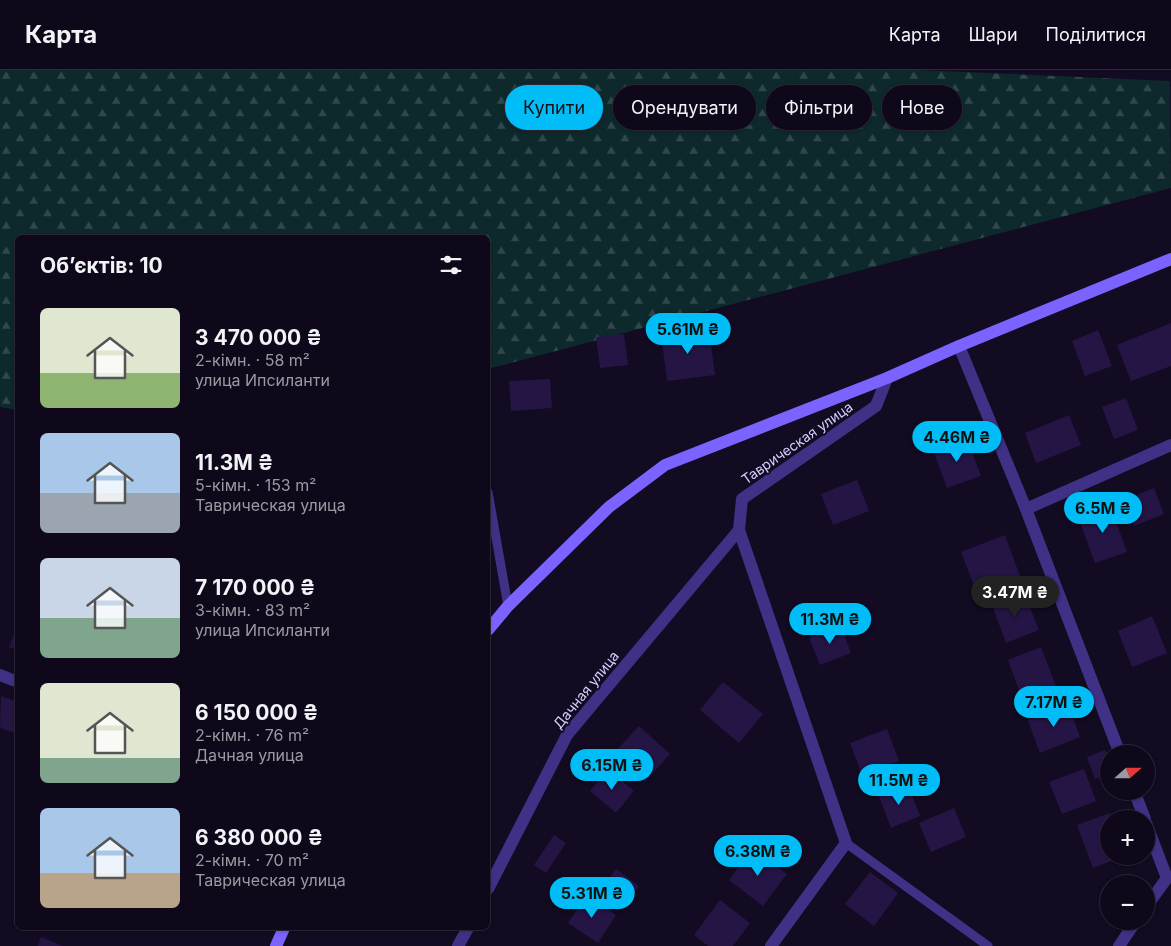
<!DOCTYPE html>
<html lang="uk">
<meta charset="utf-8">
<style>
:root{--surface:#0e081a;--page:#1c1627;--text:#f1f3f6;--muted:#9b9aa2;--line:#2e2939;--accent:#00bdf7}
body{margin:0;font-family:Inter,sans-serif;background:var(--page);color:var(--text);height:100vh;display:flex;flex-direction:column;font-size:19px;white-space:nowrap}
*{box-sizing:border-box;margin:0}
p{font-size:16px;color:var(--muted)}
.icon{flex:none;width:28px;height:28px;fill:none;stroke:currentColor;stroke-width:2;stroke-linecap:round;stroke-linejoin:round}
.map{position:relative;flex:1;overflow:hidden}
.drawer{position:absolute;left:15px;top:165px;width:475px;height:695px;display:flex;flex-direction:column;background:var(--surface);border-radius:8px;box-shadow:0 1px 4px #0004,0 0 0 1px var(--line)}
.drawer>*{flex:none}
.guide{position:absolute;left:505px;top:15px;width:475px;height:45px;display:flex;gap:10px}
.needle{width:32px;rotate:69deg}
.buttons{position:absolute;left:1100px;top:675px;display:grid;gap:10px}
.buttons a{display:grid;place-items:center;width:55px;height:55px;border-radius:50%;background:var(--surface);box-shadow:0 1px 4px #0004,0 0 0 1px var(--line);font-size:25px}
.price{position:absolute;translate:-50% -42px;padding:0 11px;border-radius:18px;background:var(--accent);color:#111;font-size:16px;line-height:32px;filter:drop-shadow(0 1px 2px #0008)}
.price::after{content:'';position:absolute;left:50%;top:30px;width:15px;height:11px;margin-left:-8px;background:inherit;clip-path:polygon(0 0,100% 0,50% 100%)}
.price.active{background:#222;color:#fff}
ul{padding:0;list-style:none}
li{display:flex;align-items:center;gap:15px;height:125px;padding:0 25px}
li span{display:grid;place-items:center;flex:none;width:140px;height:100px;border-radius:8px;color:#555}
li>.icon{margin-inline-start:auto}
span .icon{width:60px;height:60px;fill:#fffc;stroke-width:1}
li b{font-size:21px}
h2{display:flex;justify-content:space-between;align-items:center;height:60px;padding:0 25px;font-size:21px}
.pill{padding:0 18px;border-radius:22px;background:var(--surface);box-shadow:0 1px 4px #0004,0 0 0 1px var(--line);font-size:18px;line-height:45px}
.pill.active{background:var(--accent);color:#111}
header{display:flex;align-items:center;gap:30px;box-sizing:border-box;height:70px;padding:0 25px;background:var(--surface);border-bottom:1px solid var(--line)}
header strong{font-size:24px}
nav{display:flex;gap:28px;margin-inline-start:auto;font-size:18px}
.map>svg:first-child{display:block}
.forest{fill:url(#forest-firs)}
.building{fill:#251545}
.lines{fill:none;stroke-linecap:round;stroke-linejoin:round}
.lane{stroke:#403186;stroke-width:9}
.street{stroke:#403186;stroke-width:12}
.secondary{stroke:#7b63ff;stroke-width:12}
.labels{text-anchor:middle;stroke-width:4;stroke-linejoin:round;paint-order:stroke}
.street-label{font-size:14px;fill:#d8ccff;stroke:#120b22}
</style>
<header>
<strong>Карта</strong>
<nav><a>Карта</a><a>Шари</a><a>Поділитися</a></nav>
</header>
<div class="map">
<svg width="1171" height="876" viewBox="0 0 1171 876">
<defs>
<pattern id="forest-firs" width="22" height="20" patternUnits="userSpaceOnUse" patternTransform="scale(1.25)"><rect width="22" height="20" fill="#0d292c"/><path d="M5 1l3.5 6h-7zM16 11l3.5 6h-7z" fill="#30474c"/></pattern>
</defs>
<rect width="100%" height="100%" fill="#120b22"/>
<path class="forest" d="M0 0H918L1170 11 1171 118 488 299V168H18L17 340 0 337Z"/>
<g class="building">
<path d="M1171 253V296L1131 311 1117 275Z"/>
<path d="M709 259 715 305 667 311 661 264Z"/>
<path d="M1098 260 1112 296 1085 306 1072 271Z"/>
<path d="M624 264 628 295 600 298 596 267Z"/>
<path d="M550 309 552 338 511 341 509 311Z"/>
<path d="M1126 328 1138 360 1114 369 1102 337Z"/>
<path d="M1069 345 1081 375 1036 393 1025 363Z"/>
<path d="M966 367 981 406 947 418 933 380Z"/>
<path d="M857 410 869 441 833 455 821 424Z"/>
<path d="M1154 418 1164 444 1134 456 1124 430Z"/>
<path d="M1110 435 1127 482 1095 493 1078 447Z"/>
<path d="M1005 465 1021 509 978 526 961 482Z"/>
<path d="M1024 523 1039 560 1006 573 992 535Z"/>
<path d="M1152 546 1167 583 1132 597 1118 561Z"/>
<path d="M17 556H18V580L9 577Z"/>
<path d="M841 556 851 583 820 595 809 568Z"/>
<path d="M1041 577 1056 616 1022 629 1008 590Z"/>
<path d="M723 612 763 644 739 673 700 640Z"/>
<path d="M1 626 18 632V664L0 658Z"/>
<path d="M1068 633 1080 667 1040 683 1027 648Z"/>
<path d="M639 656 670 684 645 712 613 684Z"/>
<path d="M887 659 899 691 862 705 850 673Z"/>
<path d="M1105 680 1109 689V704L1095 709 1087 687Z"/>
<path d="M608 699 634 721 616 743 590 721Z"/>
<path d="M1084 699 1096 731 1062 744 1049 712Z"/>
<path d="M908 715 920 746 891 758 879 726Z"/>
<path d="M954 738 966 767 931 782 919 753Z"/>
<path d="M1110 743 1112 749H1109V786H1124L1093 798 1077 755Z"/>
<path d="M554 765 566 773 546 803 534 795Z"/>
<path d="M753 778 787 804 763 836 729 810Z"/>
<path d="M616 799 639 816 628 831 605 815Z"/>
<path d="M870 802 898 823 874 856 845 834Z"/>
<path d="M587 825 616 845 598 873 568 853Z"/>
<path d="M720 830 750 853 733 876H708L694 865Z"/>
<path d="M41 867 63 876H38Z"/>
</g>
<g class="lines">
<g class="lane">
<path d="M488 422 508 536"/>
<path d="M846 773 988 876"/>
</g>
<g class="street">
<path d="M959 276 1026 439 1120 684"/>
<path d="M1026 439 1171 375"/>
<path d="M0 605 18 612"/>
<path d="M1134 721 1145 749"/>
<path d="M1146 753 1167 808 1146 837"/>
<path d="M488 819 567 665 739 460"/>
<path d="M458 876 468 858"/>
<path d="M771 876 846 773 739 460 742 429 876 336 887 308"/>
<path d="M1119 876 1136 851"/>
</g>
<g class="secondary">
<path d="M488 560 508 536 609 437 665 395 887 308 959 276 1171 189"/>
<path d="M276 876 284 858"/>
</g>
</g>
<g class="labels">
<g class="street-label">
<text transform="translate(797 373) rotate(-35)" y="5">Таврическая улица</text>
<text transform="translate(586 620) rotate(-51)" y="5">Дачная улица</text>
</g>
</g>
</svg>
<div class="buttons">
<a><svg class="needle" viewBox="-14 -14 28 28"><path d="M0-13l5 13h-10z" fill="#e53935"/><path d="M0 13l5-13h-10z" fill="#9b9aa2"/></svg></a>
<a>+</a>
<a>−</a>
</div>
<b class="price" style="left:688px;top:285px">5.61M ₴</b>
<b class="price" style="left:957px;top:393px">4.46M ₴</b>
<b class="price" style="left:1103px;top:464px">6.5M ₴</b>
<b class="price active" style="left:1015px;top:548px">3.47M ₴</b>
<b class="price" style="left:830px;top:575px">11.3M ₴</b>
<b class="price" style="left:1054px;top:658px">7.17M ₴</b>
<b class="price" style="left:612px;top:721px">6.15M ₴</b>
<b class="price" style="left:899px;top:736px">11.5M ₴</b>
<b class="price" style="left:758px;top:807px">6.38M ₴</b>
<b class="price" style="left:592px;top:849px">5.31M ₴</b>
<div class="guide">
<a class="pill active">Купити</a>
<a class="pill">Орендувати</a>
<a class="pill">Фільтри</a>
<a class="pill">Нове</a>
</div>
<section class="drawer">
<h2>Об’єктів: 10<svg class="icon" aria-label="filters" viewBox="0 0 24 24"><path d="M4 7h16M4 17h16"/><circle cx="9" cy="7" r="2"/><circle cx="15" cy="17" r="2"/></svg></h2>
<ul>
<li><span style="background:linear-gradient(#dfe7d0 65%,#8fb573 0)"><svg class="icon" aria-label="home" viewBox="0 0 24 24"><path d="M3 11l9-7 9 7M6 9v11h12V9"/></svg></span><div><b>3 470 000 ₴</b><p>2-кімн. · 58 m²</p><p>улица Ипсиланти</p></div></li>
<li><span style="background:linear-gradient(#a9c7e8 60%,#9aa5b1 0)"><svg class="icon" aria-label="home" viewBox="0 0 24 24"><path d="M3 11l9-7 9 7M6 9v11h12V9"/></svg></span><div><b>11.3M ₴</b><p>5-кімн. · 153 m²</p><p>Таврическая улица</p></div></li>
<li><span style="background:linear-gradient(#c9d6e8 60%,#7fa58c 0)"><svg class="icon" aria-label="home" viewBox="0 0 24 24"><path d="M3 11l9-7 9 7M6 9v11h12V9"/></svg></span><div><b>7 170 000 ₴</b><p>3-кімн. · 83 m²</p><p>улица Ипсиланти</p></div></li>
<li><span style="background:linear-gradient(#dfe7d0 75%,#7fa58c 0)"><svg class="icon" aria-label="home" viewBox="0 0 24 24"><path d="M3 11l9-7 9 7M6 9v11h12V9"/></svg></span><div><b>6 150 000 ₴</b><p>2-кімн. · 76 m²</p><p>Дачная улица</p></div></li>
<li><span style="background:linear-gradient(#a9c7e8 65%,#b9a48a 0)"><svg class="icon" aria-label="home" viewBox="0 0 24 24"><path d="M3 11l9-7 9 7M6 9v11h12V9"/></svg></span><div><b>6 380 000 ₴</b><p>2-кімн. · 70 m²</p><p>Таврическая улица</p></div></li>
</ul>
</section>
</div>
